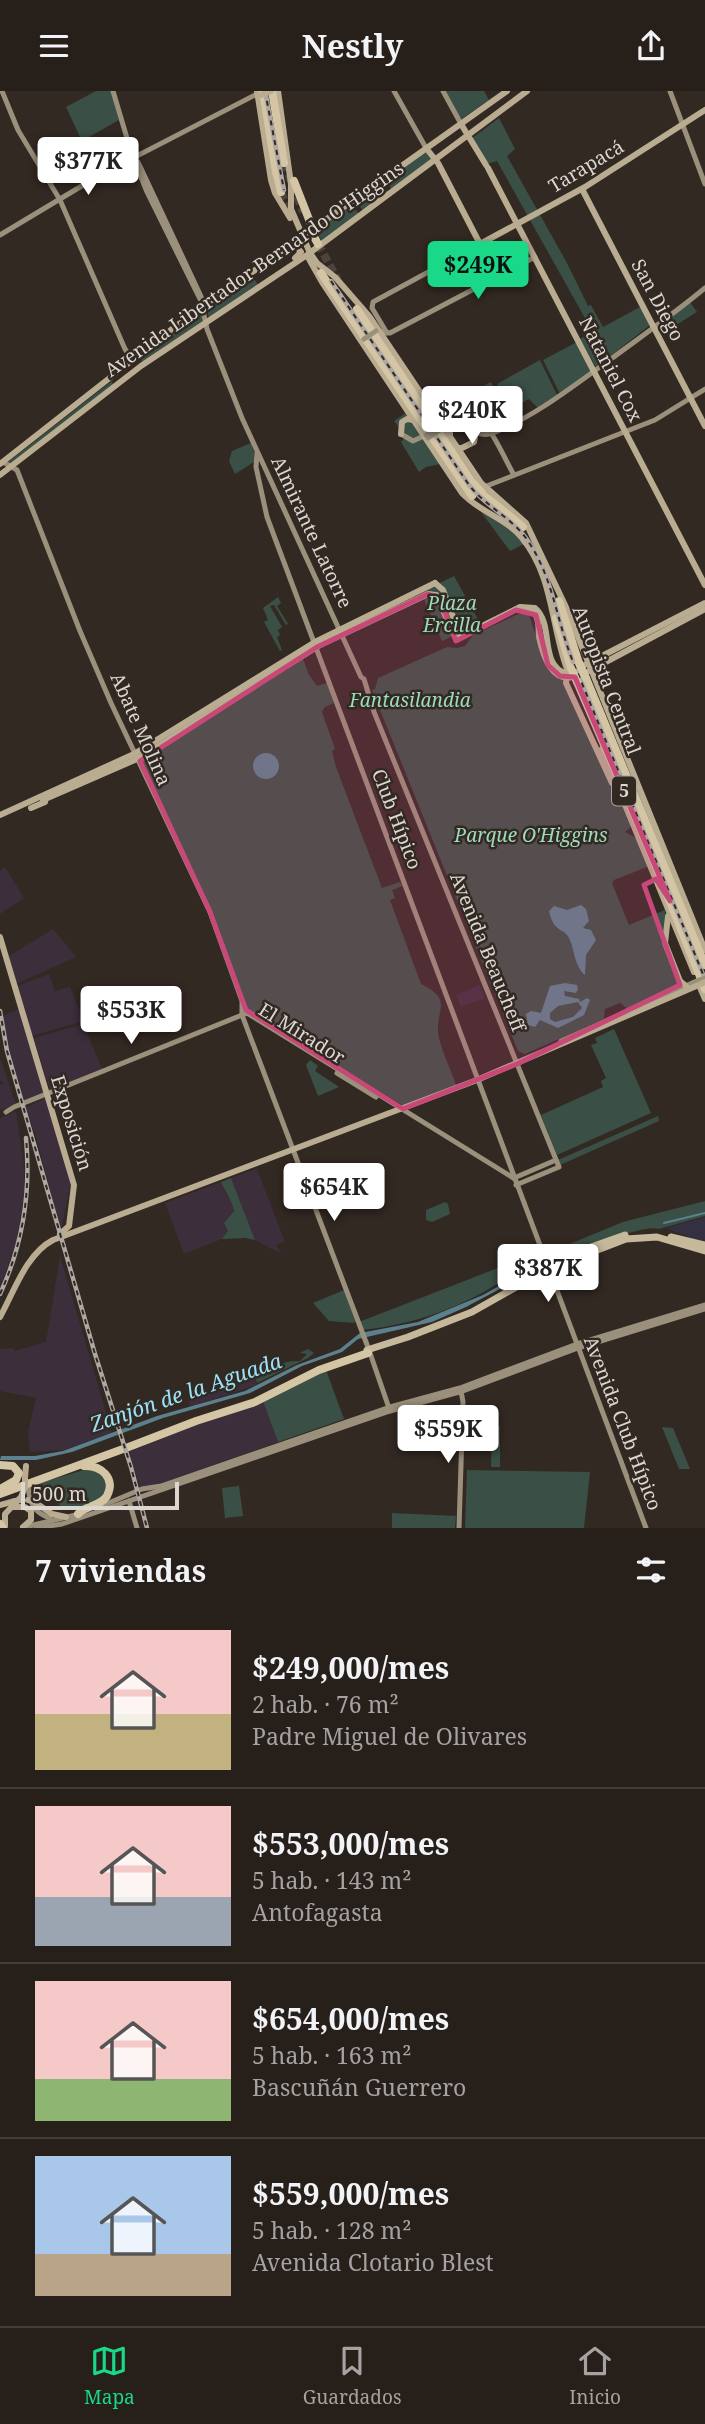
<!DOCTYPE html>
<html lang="es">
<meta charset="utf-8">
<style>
:root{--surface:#261f1a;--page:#2e2723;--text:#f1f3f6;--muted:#a4a2a2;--line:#423d39;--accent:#19d988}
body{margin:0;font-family:"Noto Serif",serif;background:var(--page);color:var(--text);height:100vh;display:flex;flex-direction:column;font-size:26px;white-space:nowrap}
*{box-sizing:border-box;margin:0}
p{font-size:23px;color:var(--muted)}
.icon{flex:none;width:38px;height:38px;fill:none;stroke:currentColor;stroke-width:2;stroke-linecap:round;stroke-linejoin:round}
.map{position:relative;height:1437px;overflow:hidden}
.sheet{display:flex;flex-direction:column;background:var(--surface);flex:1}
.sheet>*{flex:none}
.scale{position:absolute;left:21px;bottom:18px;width:158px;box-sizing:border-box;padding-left:7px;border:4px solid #dcd6d1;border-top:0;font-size:19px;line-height:24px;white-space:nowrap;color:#dcd6d1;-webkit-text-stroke:5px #332923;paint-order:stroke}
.price{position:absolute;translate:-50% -60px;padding:0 16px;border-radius:7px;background:#fff;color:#222;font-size:23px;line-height:46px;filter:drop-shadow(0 2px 4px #0008)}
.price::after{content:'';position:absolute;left:50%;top:42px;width:21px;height:16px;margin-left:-10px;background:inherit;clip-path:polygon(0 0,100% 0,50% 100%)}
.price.active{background:var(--accent);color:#111}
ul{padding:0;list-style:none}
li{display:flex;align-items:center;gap:21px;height:175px;padding:0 35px}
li+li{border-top:2px solid var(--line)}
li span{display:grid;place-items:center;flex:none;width:196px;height:140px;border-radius:0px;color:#555}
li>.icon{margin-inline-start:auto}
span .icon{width:84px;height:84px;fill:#fffc;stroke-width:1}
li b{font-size:30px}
h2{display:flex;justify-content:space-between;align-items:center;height:84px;padding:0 35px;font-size:30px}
header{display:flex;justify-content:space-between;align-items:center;height:91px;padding:0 35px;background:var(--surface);font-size:32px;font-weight:700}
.menu{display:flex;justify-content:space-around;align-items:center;height:98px;border-top:2px solid var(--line);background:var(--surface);font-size:19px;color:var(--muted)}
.menu a{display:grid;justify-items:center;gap:4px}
.menu .active{color:var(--accent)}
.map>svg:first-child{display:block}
.industrial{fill:#3c2e3b}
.medical{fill:#343041}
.green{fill:#3a4f45}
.water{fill:#5b818e;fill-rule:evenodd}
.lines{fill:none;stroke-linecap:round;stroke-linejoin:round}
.stream{stroke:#5b818e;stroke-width:2}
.motorway-tunnel{stroke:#4c433d;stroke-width:8;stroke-dasharray:8 4;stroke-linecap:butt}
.secondary{stroke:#9a907b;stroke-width:5}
.primary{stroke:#b9ac91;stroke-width:6}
.trunk{stroke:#c6b89b;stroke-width:7}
.motorway{stroke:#d4c5a5;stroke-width:8}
.rail-casing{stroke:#aea7a2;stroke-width:4.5}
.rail{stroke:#332923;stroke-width:2;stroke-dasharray:5;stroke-linecap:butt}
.secondary-bridge{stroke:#9a907b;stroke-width:5}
.primary-bridge{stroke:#b9ac91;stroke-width:6}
.motorway-bridge{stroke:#d4c5a5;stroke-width:8}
.marked{fill:#c84878;fill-opacity:0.2;stroke:#c84878;stroke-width:5;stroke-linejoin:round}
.labels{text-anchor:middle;stroke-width:5;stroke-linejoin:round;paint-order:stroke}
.shield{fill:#332923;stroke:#a9a29d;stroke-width:2}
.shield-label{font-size:18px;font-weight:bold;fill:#dcd6d1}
.street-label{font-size:19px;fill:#dcd6d1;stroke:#332923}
.park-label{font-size:19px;font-style:italic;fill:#9ddbbd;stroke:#332923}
.water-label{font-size:21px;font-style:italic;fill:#9ae1f8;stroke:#332923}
</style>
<header><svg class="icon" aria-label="menu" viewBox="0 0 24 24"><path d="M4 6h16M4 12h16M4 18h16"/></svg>Nestly<svg class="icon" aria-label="share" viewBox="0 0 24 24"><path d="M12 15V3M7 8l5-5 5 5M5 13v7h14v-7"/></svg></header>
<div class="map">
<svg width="705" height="1437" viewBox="0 0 705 1437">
<rect width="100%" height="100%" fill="#332923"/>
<g class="industrial">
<path d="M5 776 24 807 0 823V780Z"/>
<path d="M53 838 76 866 16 893 9 865Z"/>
<path d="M49 883 55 900 70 896 84 930 31 945 17 895Z"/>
<path d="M479 894 485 907 461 916 456 904Z"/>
<path d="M19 918 44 1003 24 1011 7 952 2 925Z"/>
<path d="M83 933 102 978 50 999 34 947Z"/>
<path d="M0 967 16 1013 0 1019V994L3 992 0 989Z"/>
<path d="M46 1007 71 1091 62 1135 60 1136 35 1042 25 1017Z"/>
<path d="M16 1020 24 1074V1102L16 1153 0 1196V1027Z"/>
<path d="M257 1078 285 1151 276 1154 282 1163 255 1149 231 1087Z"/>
<path d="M221 1091 226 1104 232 1111 234 1120 224 1132 228 1140 222 1148 184 1163 165 1112Z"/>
<path d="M60 1165 112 1342 64 1359 30 1361 28 1341 36 1307 0 1300V1258L14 1257V1260L46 1251Z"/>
<path d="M253 1283 257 1294 190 1316 188 1303 204 1297 206 1300Z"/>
<path d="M263 1310 278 1351 168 1390 140 1397 129 1361 197 1333Z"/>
</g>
<path class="medical" d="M705 1126V1150L696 1149 666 1137Z"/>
<g class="green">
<path d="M96 0H112L119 29 82 50 66 16Z"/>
<path d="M444 0H484L489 9 460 29Z"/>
<path d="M499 27 515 58 507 65 567 172 588 215 591 214 603 236 640 216 650 234 596 276 580 248 592 241 581 220 497 70 487 73 471 48Z"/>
<path d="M426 61 432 68 391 98 386 88Z"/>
<path d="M381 91 388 102 363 120 356 110Z"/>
<path d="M352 114 359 123 322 151 316 138Z"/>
<path d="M252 184 258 194 209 229 207 216Z"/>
<path d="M690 211 697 221 660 244 657 237Z"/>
<path d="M201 220 204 231 143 271 140 268Z"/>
<path d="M577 251 592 279 560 303 543 269Z"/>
<path d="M540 269 557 304 538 317 529 308 511 318 497 293Z"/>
<path d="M112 290 113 294 11 373 8 371Z"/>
<path d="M491 291 512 331 494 340 490 337 470 302Z"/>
<path d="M406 322 440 373 426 376 419 381 401 351 406 345 394 330Z"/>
<path d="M251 352 254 361V371L235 383 229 370 232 360Z"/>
<path d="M481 421 508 437 524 453 510 460Z"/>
<path d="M454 485 480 532 442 550 421 501Z"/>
<path d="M278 506 281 512 277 515 288 533 286 534 274 514 270 515 282 536 278 539 280 544 277 546 282 559 280 560 264 531 268 529 263 517Z"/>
<path d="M525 520 528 521 536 545 554 584 564 590 618 711H621L631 736 625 741 638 748 647 772V776L614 789 612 792 629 834 665 819 664 851 678 894 677 897 628 918 620 912 605 918 604 928 525 963 518 960 372 599 375 598 378 587 447 556 457 557 465 555 473 544Z"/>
<path d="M303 568 309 584 317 595 327 592 334 612 325 616 322 621 335 658 332 660 336 676 382 797 400 791 403 795 392 799 395 807 390 809 421 893C456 910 433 919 439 947 443 963 451 979 456 994L402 1014 247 919 214 824 143 675V668Z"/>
<path d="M614 938 651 1022 557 1064 541 1024 603 996 601 990 606 987 591 954 597 952 595 947Z"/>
<path d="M310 969 318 975 315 980 339 996 318 1005 306 974Z"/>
<path d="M658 1025 659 1030 560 1074 558 1069Z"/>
<path d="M231 1087 255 1149 245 1147 222 1148 228 1140 224 1132 234 1120C232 1109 225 1101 221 1091Z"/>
<path d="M705 1110V1125L659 1138C649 1135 637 1141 626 1142L547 1168 545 1163 623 1131Z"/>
<path d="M445 1111 448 1113 450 1123 432 1131 426 1129V1119Z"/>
<path d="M539 1161 542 1172 531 1181 524 1173C479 1211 420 1233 362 1239L359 1231Z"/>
<path d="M344 1199 355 1230 354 1232 329 1230 313 1212Z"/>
<path d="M308 1258 314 1262 308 1267 257 1292 255 1286 259 1280C275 1278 281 1269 300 1270L307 1263 300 1262Z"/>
<path d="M326 1279 344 1328 278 1351 263 1310Z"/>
<path d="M492 1335H500V1376H491Z"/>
<path d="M662 1336 673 1337 690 1378H679Z"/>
<path d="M87 1378H96L107 1388 105 1405 96 1412 65 1419 56 1411V1404H48L38 1411 31 1408 30 1395Z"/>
<path d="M467 1379 590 1381 584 1437H465Z"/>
<path d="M239 1395 243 1425 225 1427 222 1397Z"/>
<path d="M392 1422 456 1425 455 1437H392Z"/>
</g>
<g class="water">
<circle cx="266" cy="675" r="13"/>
<path d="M581 814 586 818 589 830 583 837 591 839 596 849 586 864 585 884C574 875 575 859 569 847 564 836 554 843 549 820L554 815 567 819Z"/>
<path d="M565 892 577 894 578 898 576 902 564 900 565 905 579 908 580 911 587 907 590 909 584 924 558 937 540 929 535 936 528 934 526 923 531 920 541 922 550 895ZM578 911 582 917 573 926 555 931 550 928V922L558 915Z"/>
<path d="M529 1178 530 1180 526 1184 466 1216 432 1231 358 1248 342 1261 302 1275 250 1302 163 1327 72 1361 36 1369H0L1 1365H35L63 1360 157 1325 245 1300 297 1274 340 1258 360 1242 418 1231 483 1204Z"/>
</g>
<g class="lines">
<path class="stream" d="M664 1132 705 1122"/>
<g class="motorway-tunnel">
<path d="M284 72 303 121"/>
<path d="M281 101 291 124"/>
<path d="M318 153 338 189"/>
<path d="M122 1354 125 1353"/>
</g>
<g class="secondary">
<path d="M2 0 18 39 60 109 125 258 133 270"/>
<path d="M113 0 132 64 147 101 201 210 207 238 242 327 361 586 364 588 374 621 559 1076 516 1094"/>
<path d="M394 0 426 57"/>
<path d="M443 0 461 33"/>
<path d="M670 0 705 93"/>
<path d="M138 71 205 214"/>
<path d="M0 144 100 84 259 2"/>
<path d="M376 240 390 242 535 166"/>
<path d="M387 242 372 217 373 211 480 153"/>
<path d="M438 335C451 327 473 322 486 335 494 343 507 372 514 384"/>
<path d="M442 337C461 327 474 349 493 342 536 325 573 295 611 268 642 245 675 222 705 197"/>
<path d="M401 343 413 350 426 344"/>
<path d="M257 362 256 376 267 426 646 1437"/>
<path d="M3 371 17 379 80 540 111 612 210 821 242 910V924L369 1259 390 1320"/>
<path d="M484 396 655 329 705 298"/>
<path d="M561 950 699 889"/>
<path d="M337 982 376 1006"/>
<path d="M6 1021 14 1016 247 922 515 1088"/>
<path d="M514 1087 556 1069"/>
<path d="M28 1396C30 1412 34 1422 50 1427"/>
<path d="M129 1410 137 1437"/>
<path d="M99 1416 142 1398 161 1395 390 1316 460 1297 577 1253 705 1214"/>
<path d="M25 1436 80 1423"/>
<path d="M36 1437 62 1433 390 1320 463 1300 578 1257 705 1218"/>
<path d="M459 1437 463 1311 461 1300"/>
</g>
<g class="primary">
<path d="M257 0 271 89 275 102 290 127"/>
<path d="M278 0 291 93V118L310 162 317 172 335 186 369 225 481 392 526 432 565 514 705 859"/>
<path d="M461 33 486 74"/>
<path d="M426 57 438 72 480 153 585 96 705 19"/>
<path d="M488 77 705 494"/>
<path d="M582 98 705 335"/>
<path d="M292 151 301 161 295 167"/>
<path d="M309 168 322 191 462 402C479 421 506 427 522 447 553 484 551 535 567 578"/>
<path d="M401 343 402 331 407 328 414 329"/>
<path d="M450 346V339L453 334"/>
<path d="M457 357H462L474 351 475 346 471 340"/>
<path d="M0 373 172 238 507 0"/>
<path d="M0 384 141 275 307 164 527 0"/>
<path d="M435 492 443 499 457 536 463 540H470"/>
<path d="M436 504 456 548 520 516 535 517C555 534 538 574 567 583L705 512"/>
<path d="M526 518C530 519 532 519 535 523 540 530 538 538 539 546 543 564 552 594 576 585"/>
<path d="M589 580 705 518"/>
<path d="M567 584 566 592 612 692"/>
<path d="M602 658 694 881"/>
<path d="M43 709 137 668 320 554 428 503 436 504"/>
<path d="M31 717 45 711"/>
<path d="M0 724 134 663 315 551 435 492"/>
<path d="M668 825 665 852 680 890 686 895"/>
<path d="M0 846 74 1094 69 1135 60 1143"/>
<path d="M699 894 705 908"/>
<path d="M0 1226C14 1201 26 1163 53 1149L477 989 701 893"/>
<path d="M25 1387 26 1375"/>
<path d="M33 1410 52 1423 66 1426"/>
<path d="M0 1414 15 1410"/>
<path d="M13 1416H25L31 1420V1429L23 1436"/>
<path d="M5 1435V1423L21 1406 25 1396"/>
</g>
<g class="trunk">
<path d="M671 1146 705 1154"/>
<path d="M531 1185 546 1172 625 1144"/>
<path d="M367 1259 408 1246 472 1221 548 1178 626 1148 657 1146 705 1160"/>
</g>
<g class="motorway">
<path d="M263 0 276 81 281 101"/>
<path d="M272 0 284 72"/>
<path d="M294 90 310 131"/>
<path d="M312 142 318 153"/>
<path d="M321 182 472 405"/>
<path d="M357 218 472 391 484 404 523 436"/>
<path d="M559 510 579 572"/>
<path d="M556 527 571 577"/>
<path d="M586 587 705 874"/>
<path d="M577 591 648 756 705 898"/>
<path d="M126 1357 196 1330 255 1311 319 1279 368 1262"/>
<path d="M0 1374 13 1375 19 1382 16 1389 0 1398"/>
<path d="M0 1403 123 1358"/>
<path d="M78 1423C86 1414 100 1416 107 1405 116 1387 101 1374 84 1375"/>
<path d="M0 1433 3 1437"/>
</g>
<defs>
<g id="rail">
<path d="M265 0 284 99"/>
<path d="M331 190 469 394C487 417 515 428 530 453 554 490 557 533 574 573 617 678 662 783 705 888"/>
<path d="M0 920 7 960 95 1263 131 1376 147 1437"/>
<path d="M0 1203C23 1153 31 1101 26 1047"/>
</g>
</defs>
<use href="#rail" class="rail-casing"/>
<use href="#rail" class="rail"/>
<g class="secondary-bridge">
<path d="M364 248 376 240"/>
<path d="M426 344 438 335"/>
<path d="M428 347 441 338"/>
<path d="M699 889 705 887"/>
</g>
<g class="primary-bridge">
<path d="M261 4 271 0"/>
<path d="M701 893 705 891"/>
<path d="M25 1387V1396"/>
<path d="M28 1409 33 1410"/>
<path d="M15 1410 21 1409"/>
</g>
<g class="motorway-bridge">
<path d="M579 572 586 587"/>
<path d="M571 577 577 591"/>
</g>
</g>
<path class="marked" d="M428 503 440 508 456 550 516 519 536 524 548 574 560 585 575 586 670 810 656 788 644 794 680 894 517 973 403 1018 246 919 210 821 140 670 317 556Z"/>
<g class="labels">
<rect class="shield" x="612" y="685.5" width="24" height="29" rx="5"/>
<g class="shield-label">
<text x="624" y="706">5</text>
</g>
<g class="street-label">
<text transform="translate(586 75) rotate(-31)" y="7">Tarapacá</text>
<text transform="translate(254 178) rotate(-35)" y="7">Avenida Libertador Bernardo O'Higgins</text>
<text transform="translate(658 209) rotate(62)" y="7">San Diego</text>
<text transform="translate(611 278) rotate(63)" y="7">Nataniel Cox</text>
<text transform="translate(312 441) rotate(65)" y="7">Almirante Latorre</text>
<text transform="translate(607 589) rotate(69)" y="7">Autopista Central</text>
<text transform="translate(141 638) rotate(66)" y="7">Abate Molina</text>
<text transform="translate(397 728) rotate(69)" y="7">Club Hípico</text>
<text transform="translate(488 861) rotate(68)" y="7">Avenida Beaucheff</text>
<text transform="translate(302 942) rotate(32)" y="7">El Mirador</text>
<text transform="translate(72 1032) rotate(73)" y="7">Exposición</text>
<text transform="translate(623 1332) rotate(69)" y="7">Avenida Club Hípico</text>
</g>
<g class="park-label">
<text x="452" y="519">Plaza<tspan x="452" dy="22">Ercilla</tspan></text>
<text x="410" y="616">Fantasilandia</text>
<text x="531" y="751">Parque O'Higgins</text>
</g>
<g class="water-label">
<text transform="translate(186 1302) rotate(-19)" y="7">Zanjón de la Aguada</text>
</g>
</g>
</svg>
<div class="scale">500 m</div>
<b class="price" style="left:88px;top:106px">$377K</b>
<b class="price active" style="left:478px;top:210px">$249K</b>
<b class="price" style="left:472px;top:355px">$240K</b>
<b class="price" style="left:131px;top:955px">$553K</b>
<b class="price" style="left:334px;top:1132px">$654K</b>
<b class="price" style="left:548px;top:1213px">$387K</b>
<b class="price" style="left:448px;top:1374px">$559K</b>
</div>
<section class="sheet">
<h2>7 viviendas<svg class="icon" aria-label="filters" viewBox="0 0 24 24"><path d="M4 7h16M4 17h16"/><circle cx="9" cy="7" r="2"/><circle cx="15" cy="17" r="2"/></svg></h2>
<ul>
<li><span style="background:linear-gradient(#f6c9c9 60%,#c2b280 0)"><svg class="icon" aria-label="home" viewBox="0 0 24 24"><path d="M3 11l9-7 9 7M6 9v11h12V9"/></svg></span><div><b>$249,000/mes</b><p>2 hab. · 76 m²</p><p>Padre Miguel de Olivares</p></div></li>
<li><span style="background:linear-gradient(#f6c9c9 65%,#9aa5b1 0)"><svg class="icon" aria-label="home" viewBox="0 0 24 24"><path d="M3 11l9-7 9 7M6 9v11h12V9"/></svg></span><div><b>$553,000/mes</b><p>5 hab. · 143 m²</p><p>Antofagasta</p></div></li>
<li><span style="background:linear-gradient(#f6c9c9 70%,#8fb573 0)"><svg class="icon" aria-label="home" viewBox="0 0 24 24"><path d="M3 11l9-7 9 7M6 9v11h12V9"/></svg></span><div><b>$654,000/mes</b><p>5 hab. · 163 m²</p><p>Bascuñán Guerrero</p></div></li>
<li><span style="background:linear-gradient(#a9c7e8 70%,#b9a48a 0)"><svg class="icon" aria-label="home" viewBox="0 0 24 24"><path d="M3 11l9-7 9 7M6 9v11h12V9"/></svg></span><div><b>$559,000/mes</b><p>5 hab. · 128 m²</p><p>Avenida Clotario Blest</p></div></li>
</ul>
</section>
<nav class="menu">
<a class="active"><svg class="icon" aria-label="map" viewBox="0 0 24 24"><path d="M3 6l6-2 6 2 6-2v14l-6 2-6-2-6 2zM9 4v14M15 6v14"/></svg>Mapa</a>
<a><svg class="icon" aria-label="saved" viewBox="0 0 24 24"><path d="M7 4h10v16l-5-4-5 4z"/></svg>Guardados</a>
<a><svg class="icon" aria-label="home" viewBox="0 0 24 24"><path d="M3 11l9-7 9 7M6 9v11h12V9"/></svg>Inicio</a>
</nav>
